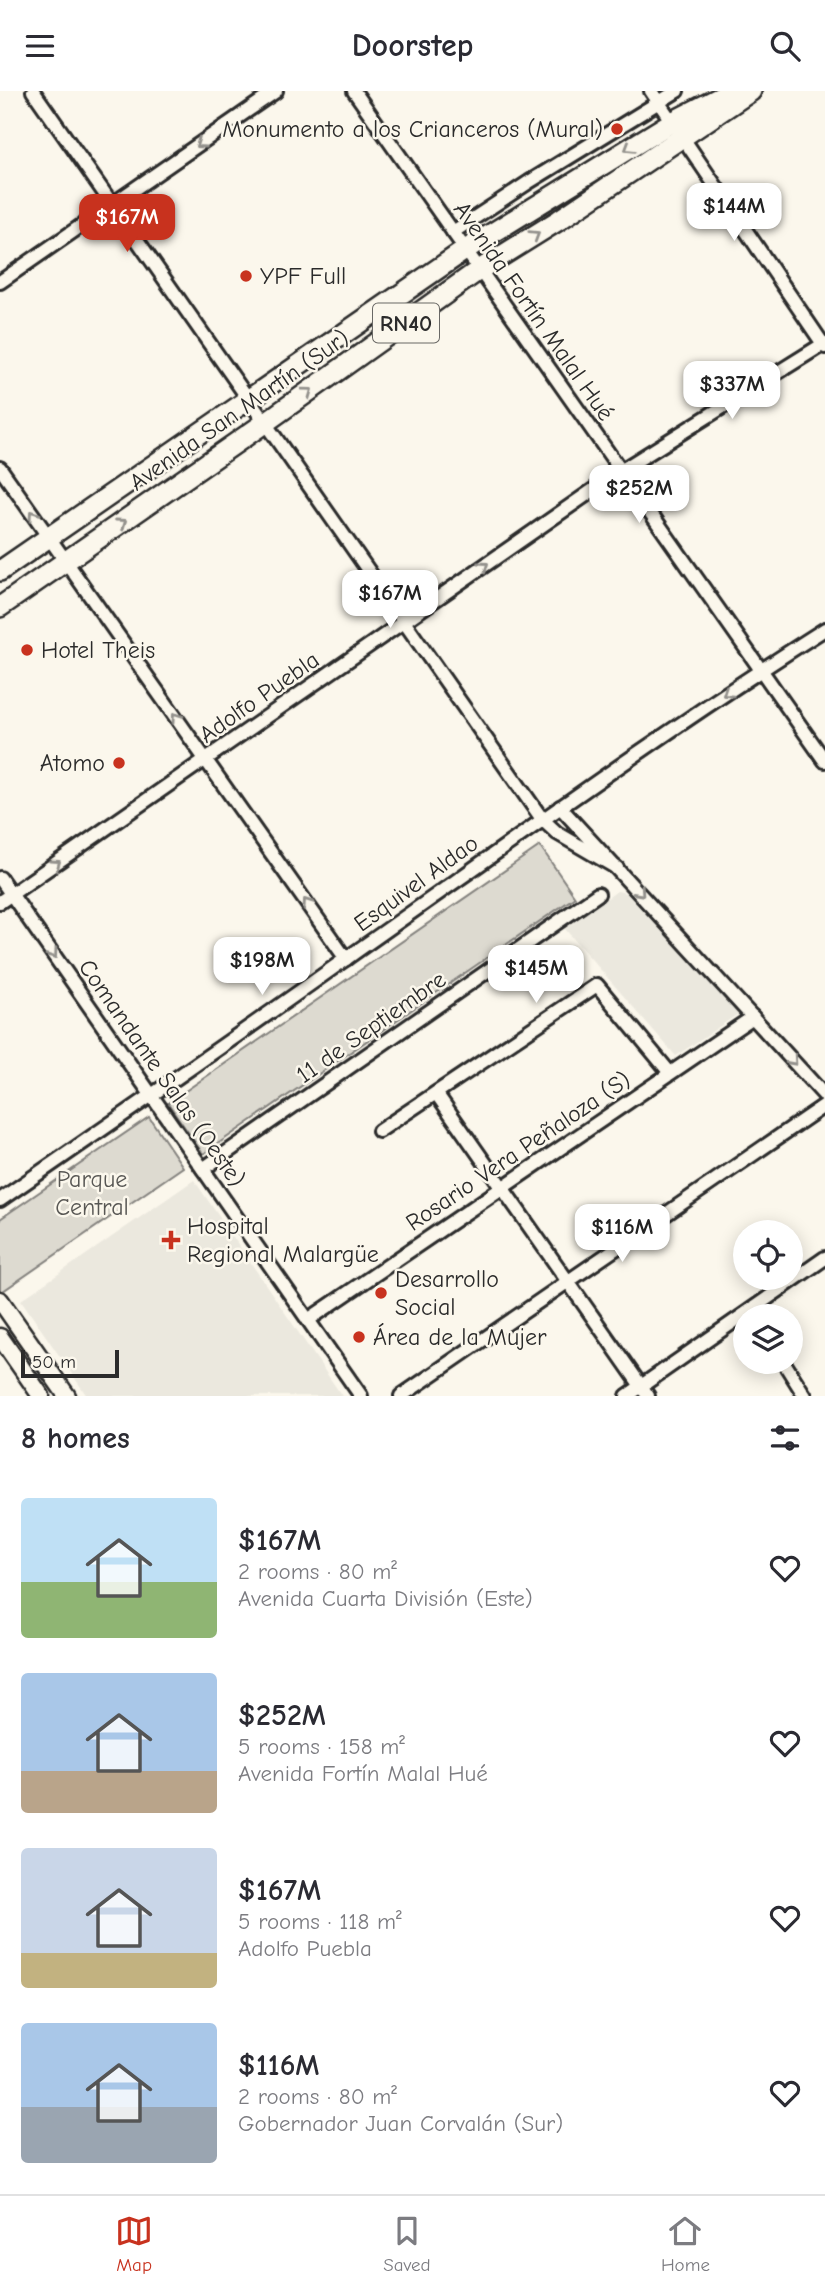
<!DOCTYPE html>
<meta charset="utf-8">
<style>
:root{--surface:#fff;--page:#f2f2f3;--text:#2b2b33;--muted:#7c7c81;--line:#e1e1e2;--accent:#c8321e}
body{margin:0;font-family:"Comic Neue",sans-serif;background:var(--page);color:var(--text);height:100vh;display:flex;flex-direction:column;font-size:26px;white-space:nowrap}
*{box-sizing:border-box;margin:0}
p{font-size:23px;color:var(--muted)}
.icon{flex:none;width:38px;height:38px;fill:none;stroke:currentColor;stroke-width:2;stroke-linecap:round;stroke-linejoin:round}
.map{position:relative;height:1305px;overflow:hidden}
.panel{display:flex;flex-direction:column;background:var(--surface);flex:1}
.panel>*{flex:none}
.controls{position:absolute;left:733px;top:1129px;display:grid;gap:14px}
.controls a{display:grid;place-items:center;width:70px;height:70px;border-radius:50%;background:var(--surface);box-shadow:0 4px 18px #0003;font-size:35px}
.scale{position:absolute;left:21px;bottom:18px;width:98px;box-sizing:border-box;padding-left:7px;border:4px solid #2b2b2b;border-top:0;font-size:19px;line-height:24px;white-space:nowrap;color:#2b2b2b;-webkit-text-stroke:5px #fbf7ec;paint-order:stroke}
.price{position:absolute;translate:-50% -60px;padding:0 16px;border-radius:14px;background:#fff;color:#222;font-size:23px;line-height:46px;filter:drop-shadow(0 2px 4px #0008)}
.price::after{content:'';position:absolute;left:50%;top:42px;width:21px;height:16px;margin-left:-10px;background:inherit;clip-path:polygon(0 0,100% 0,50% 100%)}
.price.on{background:var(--accent);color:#fff}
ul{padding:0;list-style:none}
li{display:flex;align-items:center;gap:21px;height:175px;padding:0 21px}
li span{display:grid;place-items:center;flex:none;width:196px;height:140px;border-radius:7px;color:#555}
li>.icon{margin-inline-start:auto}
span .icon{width:84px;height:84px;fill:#fffc;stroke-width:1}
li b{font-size:30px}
h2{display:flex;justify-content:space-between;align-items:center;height:84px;padding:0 21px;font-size:30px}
header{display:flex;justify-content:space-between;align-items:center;height:91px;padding:0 21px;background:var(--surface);font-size:32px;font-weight:800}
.dock{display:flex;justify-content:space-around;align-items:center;height:98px;border-top:2px solid var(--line);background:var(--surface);font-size:19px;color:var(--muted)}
.dock a{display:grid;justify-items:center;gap:4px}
.dock .on{color:var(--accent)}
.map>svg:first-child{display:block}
.built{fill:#ebe8de}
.green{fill:#dddad0;stroke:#84827e;stroke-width:2}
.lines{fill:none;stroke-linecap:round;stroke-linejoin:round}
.minor-casing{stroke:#2b2b2b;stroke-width:18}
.major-casing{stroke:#2b2b2b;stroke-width:21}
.highway-casing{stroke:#2b2b2b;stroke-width:24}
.minor{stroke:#fbf7ec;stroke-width:12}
.major{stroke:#fbf7ec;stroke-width:16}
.highway{stroke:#fbf7ec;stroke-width:19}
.oneway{stroke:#93918c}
.poi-dot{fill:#c8321e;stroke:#fbf7ec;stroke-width:2.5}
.labels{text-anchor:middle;stroke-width:5;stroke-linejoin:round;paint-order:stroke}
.shield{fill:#fbf7ec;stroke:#696865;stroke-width:2}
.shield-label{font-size:23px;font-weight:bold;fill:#2b2b2b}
.poi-label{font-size:24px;fill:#2b2b2b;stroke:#fbf7ec;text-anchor:start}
.street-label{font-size:24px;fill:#2b2b2b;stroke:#fbf7ec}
.park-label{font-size:24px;fill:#585754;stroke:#fbf7ec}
</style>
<header><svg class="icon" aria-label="menu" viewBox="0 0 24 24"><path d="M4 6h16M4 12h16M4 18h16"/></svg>Doorstep<svg class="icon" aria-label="search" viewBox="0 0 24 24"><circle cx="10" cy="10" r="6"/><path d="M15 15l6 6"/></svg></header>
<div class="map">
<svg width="825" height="1305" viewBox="0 0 825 1305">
<rect width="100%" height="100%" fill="#fbf7ec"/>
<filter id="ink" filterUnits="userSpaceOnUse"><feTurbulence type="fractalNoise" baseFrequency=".0143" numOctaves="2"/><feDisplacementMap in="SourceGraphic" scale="14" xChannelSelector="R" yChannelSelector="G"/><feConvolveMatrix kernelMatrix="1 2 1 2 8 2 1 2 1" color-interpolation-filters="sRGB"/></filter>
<g filter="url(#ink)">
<g class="built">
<path d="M617 800 626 802 738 923 676 965 565 838Z"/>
<path d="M194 1089 342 1305H87L21 1209Z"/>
</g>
<g class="green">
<path d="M540 755 575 806 203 1063 168 1012Z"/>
<path d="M149 1026 183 1076 0 1202V1128Z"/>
</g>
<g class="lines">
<defs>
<g id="minor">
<path d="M33 0 542 728 557 742 617 777"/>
<path d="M354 0 825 670"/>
<path d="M651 0 825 256"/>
<path d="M453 141 529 91 677 0"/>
<path d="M0 191 276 0"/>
<path d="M0 377 346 868"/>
<path d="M560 716 825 1005"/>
<path d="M0 787 361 1305"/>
<path d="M0 811 622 379 825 252"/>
<path d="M436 1002 648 1305"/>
<path d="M379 1040 597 894 670 982"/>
<path d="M203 1078 598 803"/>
<path d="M0 1109C116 1029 232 949 347 867 505 756 661 642 825 538"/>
<path d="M308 1229 753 926"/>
<path d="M783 1270 805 1305"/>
<path d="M401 1305 825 1014"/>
<path d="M627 1305 825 1167"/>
</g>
<g id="major">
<path d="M0 1209 67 1305"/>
<path d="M0 1246 41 1305"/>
</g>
<g id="highway">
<path d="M0 480 465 159 672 31 732 0"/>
<path d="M0 516 266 331 479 179 559 129 751 0"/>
</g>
</defs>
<use href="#minor" class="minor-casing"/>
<use href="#major" class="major-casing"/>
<use href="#highway" class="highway-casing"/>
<use href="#minor" class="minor"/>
<use href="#major" class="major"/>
<use href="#highway" class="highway"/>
</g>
<defs><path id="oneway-chevron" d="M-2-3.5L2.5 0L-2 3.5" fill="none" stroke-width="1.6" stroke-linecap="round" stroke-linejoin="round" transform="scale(1.75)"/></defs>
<g class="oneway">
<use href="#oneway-chevron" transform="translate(200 53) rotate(145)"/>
<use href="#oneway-chevron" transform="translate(629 57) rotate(148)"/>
<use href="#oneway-chevron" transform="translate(535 144) rotate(-32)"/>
<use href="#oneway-chevron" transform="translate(308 301) rotate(-36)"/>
<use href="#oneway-chevron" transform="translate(33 424) rotate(-125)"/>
<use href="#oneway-chevron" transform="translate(122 432) rotate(-35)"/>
<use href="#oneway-chevron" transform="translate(484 475) rotate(-35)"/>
<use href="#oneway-chevron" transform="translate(727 602) rotate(146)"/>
<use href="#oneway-chevron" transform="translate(176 626) rotate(-125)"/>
<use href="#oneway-chevron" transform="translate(56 773) rotate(-35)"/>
<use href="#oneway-chevron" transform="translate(640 801) rotate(48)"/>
<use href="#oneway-chevron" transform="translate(307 812) rotate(-125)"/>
<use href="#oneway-chevron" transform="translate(53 863) rotate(55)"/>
<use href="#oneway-chevron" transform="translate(793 970) rotate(48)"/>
</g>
</g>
<g class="poi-dot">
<circle cx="617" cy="38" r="7"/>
<circle cx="246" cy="185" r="7"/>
<circle cx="27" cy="559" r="7"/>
<circle cx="119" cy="672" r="7"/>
<path d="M167.5 1138.5h7v7h7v7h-7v7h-7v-7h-7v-7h7z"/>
<circle cx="381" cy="1202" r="7"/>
<circle cx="359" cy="1246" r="7"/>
</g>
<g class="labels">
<rect class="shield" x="373" y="212.5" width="66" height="39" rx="5"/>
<g class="shield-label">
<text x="406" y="240">RN40</text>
</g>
<g class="poi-label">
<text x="603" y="46" text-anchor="end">Monumento a los Crianceros (Mural)</text>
<text x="260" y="193">YPF Full</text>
<text x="41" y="567">Hotel Theis</text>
<text x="105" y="680" text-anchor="end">Atomo</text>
<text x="187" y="1143">Hospital<tspan x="187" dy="28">Regional Malargüe</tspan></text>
<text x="395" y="1196">Desarrollo<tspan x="395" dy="28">Social</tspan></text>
<text x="373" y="1254">Área de la Mujer</text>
</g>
<g class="street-label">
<text transform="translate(534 220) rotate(55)" y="8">Avenida Fortín Malal Hué</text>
<text transform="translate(239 319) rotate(-35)" y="8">Avenida San Martín (Sur)</text>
<text transform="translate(259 606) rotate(-35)" y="8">Adolfo Puebla</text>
<text transform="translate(416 792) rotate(-36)" y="8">Esquivel Aldao</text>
<text transform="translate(371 936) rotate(-35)" y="8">11 de Septiembre</text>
<text transform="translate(162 982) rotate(55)" y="8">Comandante Salas (Oeste)</text>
<text transform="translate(518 1060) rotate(-34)" y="8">Rosario Vera Peñaloza (S)</text>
</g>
<g class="park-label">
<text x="92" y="1096">Parque<tspan x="92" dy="28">Central</tspan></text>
</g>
</g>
</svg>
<div class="controls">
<a><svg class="icon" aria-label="locate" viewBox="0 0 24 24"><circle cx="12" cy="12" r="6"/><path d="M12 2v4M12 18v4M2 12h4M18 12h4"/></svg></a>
<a><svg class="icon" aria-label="layers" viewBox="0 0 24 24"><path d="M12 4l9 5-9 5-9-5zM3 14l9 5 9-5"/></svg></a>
</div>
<div class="scale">50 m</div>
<b class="price" style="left:734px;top:152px">$144M</b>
<b class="price on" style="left:127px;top:163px">$167M</b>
<b class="price" style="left:732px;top:330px">$337M</b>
<b class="price" style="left:639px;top:434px">$252M</b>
<b class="price" style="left:390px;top:539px">$167M</b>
<b class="price" style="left:262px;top:906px">$198M</b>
<b class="price" style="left:536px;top:914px">$145M</b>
<b class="price" style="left:622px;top:1173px">$116M</b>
</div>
<section class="panel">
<h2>8 homes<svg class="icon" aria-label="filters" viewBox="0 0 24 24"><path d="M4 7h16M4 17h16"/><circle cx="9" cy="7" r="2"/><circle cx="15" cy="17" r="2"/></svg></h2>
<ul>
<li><span style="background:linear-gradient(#bfe0f5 60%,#8fb573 0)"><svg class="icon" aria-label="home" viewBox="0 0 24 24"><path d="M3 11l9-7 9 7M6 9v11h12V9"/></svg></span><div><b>$167M</b><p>2 rooms · 80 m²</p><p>Avenida Cuarta División (Este)</p></div><svg class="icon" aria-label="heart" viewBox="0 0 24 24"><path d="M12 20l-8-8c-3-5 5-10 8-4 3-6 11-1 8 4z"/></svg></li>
<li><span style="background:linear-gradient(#a9c7e8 70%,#b9a48a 0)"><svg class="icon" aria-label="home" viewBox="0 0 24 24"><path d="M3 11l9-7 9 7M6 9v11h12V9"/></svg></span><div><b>$252M</b><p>5 rooms · 158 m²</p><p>Avenida Fortín Malal Hué</p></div><svg class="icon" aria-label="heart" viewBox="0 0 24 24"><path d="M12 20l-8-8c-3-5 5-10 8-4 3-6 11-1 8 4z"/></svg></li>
<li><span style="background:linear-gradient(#c9d6e8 75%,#c2b280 0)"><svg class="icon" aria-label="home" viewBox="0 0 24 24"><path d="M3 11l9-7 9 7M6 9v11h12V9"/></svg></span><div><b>$167M</b><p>5 rooms · 118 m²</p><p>Adolfo Puebla</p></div><svg class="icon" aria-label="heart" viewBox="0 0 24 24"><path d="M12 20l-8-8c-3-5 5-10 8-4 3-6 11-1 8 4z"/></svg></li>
<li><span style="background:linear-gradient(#a9c7e8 60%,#9aa5b1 0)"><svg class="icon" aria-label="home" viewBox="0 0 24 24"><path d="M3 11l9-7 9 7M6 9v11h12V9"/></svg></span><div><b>$116M</b><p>2 rooms · 80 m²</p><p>Gobernador Juan Corvalán (Sur)</p></div><svg class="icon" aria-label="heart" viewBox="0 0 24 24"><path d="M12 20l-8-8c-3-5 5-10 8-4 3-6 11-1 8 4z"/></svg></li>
</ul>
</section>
<nav class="dock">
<a class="on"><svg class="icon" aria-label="map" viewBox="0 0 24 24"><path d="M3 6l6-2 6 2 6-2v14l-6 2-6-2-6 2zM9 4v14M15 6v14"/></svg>Map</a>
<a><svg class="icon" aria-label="saved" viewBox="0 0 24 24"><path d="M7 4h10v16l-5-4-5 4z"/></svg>Saved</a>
<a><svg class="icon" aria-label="home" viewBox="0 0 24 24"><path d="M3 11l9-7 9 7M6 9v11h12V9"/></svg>Home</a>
</nav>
